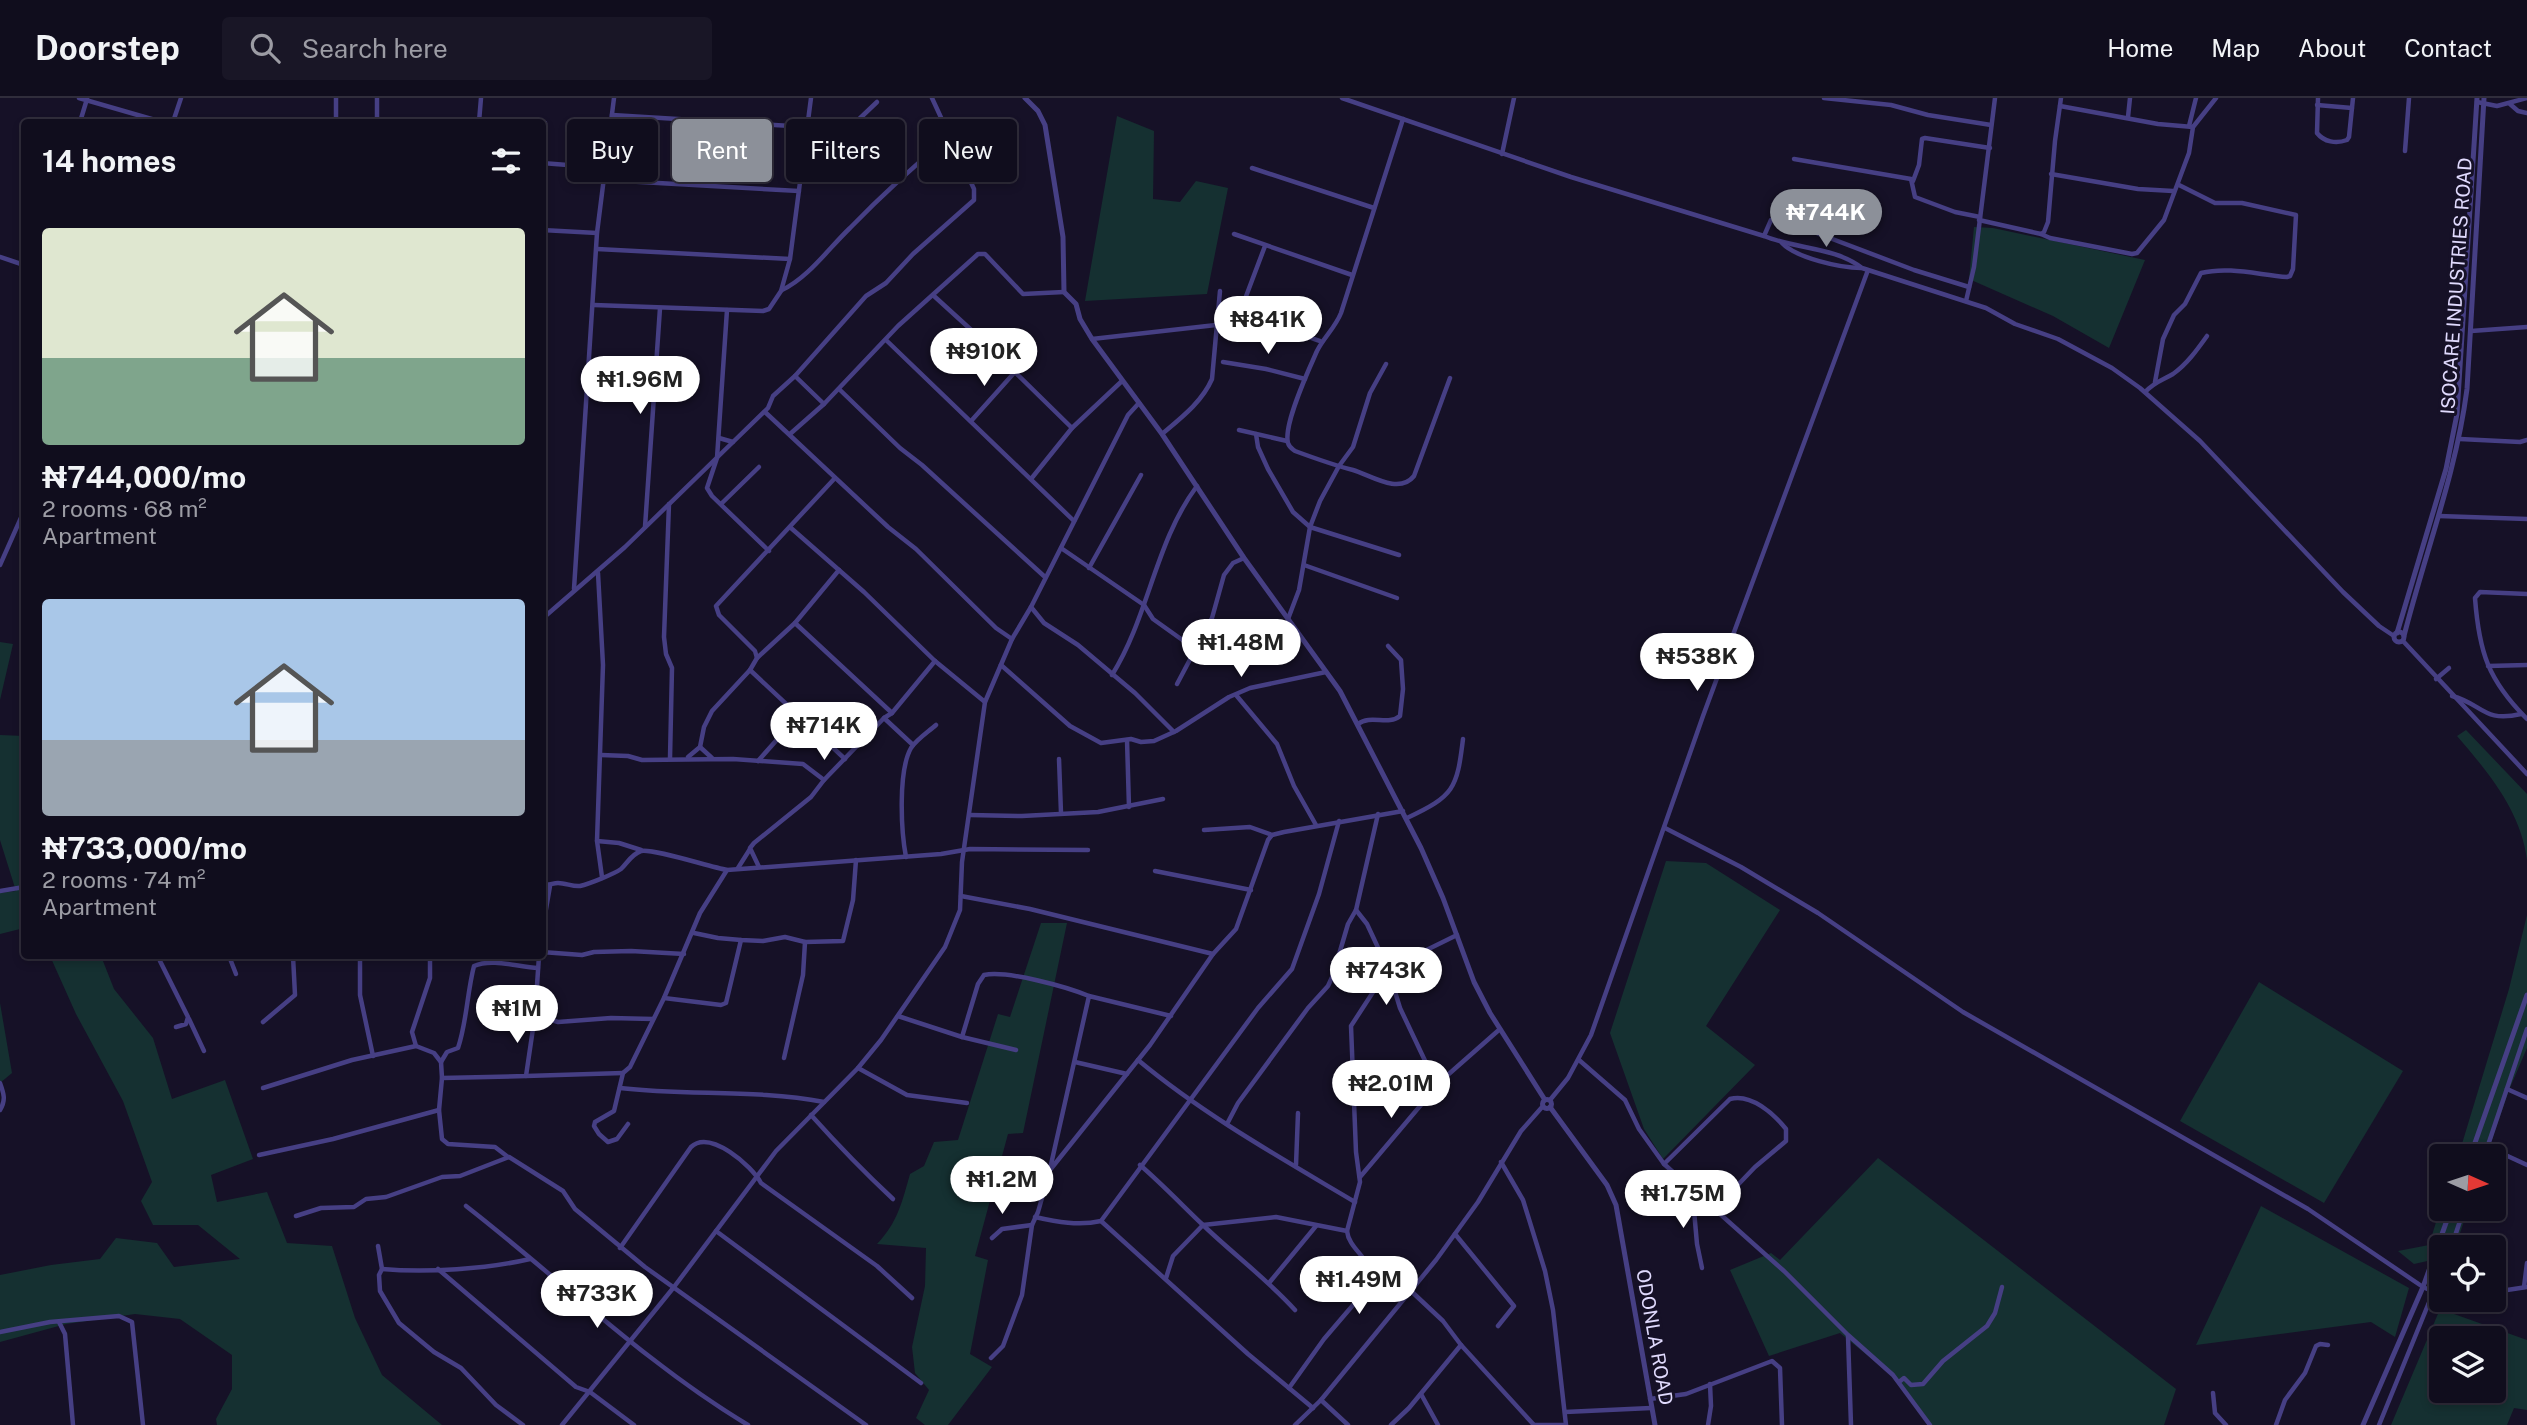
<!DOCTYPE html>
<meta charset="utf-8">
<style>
:root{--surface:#100d1d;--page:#191626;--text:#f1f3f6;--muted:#9c9ca4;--line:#302d3b;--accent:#8c9099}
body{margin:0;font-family:"Public Sans",sans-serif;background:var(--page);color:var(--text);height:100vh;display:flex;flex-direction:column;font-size:26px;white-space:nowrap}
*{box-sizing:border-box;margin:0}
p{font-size:23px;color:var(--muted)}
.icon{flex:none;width:38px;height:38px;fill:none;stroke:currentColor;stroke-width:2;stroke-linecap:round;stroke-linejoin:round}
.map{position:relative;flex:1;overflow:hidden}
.sheet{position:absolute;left:21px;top:21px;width:525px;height:840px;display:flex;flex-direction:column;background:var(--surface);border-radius:7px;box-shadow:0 4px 10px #0003,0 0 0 2px var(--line)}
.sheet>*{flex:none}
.banner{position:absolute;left:567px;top:21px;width:665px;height:63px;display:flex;gap:14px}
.needle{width:46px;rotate:93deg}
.buttons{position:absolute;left:2429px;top:1046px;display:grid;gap:14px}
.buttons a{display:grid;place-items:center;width:77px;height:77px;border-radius:7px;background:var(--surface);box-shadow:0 4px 10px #0003,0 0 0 2px var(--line);font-size:35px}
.price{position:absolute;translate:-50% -60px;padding:0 16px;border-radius:24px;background:#fff;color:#222;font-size:23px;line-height:46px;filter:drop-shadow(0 2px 4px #0008)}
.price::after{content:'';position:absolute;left:50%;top:42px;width:21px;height:16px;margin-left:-10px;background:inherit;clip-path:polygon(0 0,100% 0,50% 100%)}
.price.on{background:var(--accent);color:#fff}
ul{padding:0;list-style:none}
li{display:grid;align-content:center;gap:14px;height:371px;padding:0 21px}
li span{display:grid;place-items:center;height:217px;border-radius:7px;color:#555}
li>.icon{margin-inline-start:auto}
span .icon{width:126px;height:126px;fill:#fffc;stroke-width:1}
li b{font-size:30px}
h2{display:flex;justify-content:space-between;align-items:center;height:84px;padding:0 21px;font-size:30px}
.tag{padding:0 24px;border-radius:7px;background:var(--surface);box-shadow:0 4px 10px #0003,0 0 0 2px var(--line);font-size:24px;line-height:63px}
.tag.on{background:var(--accent);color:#fff}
header{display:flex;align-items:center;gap:42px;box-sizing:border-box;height:98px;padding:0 35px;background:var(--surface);border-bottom:2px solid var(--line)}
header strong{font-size:33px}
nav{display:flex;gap:38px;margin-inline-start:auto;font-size:24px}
.search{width:490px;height:63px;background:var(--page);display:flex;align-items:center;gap:18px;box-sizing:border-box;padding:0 24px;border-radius:7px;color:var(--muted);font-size:26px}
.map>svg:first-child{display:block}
.green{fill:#153031;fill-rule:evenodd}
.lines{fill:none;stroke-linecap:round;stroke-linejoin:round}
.minor{stroke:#463f84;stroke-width:4.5}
.tertiary{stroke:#463f84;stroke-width:5}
.labels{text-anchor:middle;stroke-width:6;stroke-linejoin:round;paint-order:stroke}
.street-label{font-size:19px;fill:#e0dafd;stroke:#161127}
</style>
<header>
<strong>Doorstep</strong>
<div class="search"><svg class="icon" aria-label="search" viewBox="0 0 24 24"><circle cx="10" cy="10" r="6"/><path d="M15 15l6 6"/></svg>Search here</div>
<nav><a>Home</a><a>Map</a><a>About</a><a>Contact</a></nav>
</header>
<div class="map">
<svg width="2527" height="1327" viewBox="0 0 2527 1327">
<rect width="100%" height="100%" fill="#161127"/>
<g class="green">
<path d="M1117 18 1154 33 1153 101 1180 104 1196 83 1228 90 1207 196 1085 203Z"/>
<path d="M1974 129 1993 130 2145 162 2109 250 2053 218 1969 181Z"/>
<path d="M0 544 13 546 0 602Z"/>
<path d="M2466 632 2527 696V762C2521 713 2488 674 2457 638Z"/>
<path d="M0 637 24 638V830L0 836V795L16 793 0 742Z"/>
<path d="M1666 763 1706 765 1780 812 1706 928 1755 967 1663 1061 1644 1031 1610 935Z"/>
<path d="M2527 817V950L2509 992 2486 1059H2458L2509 891Z"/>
<path d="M1041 825H1067L1023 1035 1008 1036 975 1158 988 1162 970 1256 992 1269 948 1327H925L916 1320 929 1292 915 1275 912 1249 925 1188 926 1150 877 1146C898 1124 902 1104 910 1076L924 1068 934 1044 958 1042 998 916 1010 919Z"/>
<path d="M50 858H101L114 891 153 940 172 1001 225 982 253 1061 211 1077 217 1104 267 1094 287 1145 332 1148 355 1220 382 1277 442 1327H217L216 1321 232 1291V1257L180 1221 135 1216 66 1226 0 1244V1177L51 1167 100 1161 116 1140 157 1145 174 1169 240 1161 198 1127H153L141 1103 152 1084 123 1003 76 916Z"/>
<path d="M2259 884 2403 973 2324 1105 2180 1023Z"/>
<path d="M0 905 12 975 0 985Z"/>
<path d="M1878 1060 2176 1291 2164 1327H1929L1889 1275 1840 1235 1769 1258 1730 1172 1771 1155 1780 1162Z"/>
<path d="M2261 1108 2409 1190 2395 1239 2371 1224 2196 1247Z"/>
<path d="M2441 1108V1111H2468L2455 1150H2441V1160L2414 1166 2398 1153 2429 1147Z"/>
<path d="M2440 1211 2527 1242V1312L2514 1310 2507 1327H2391ZM2441 1241H2494V1293H2441Z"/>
</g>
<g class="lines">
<g class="minor">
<path d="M79 0 162 24"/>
<path d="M377 0V24"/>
<path d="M1342 0 1571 79 1764 138C1795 151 1835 149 1862 170L1986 210 2015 226 2058 241 2112 270 2140 290 2200 343 2343 494 2379 528 2394 538"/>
<path d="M1824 0 1891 7 1928 17 1991 27"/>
<path d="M2318 0 2317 35C2324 44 2336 46 2347 42L2349 39 2353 0"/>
<path d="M2477 4 2497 8 2527 0"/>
<path d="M2510 6 2518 13 2527 15"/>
<path d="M2317 7 2352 10"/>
<path d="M2060 8 2158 26 2193 29"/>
<path d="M612 17 808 29"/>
<path d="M2128 19 2130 0"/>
<path d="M1403 21 1341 215C1335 230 1324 239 1317 253 1309 271 1283 327 1288 345 1289 349 1291 350 1295 353 1314 360 1333 367 1353 372 1370 377 1399 397 1414 378L1450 280"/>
<path d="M80 24 87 1"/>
<path d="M173 24 181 0"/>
<path d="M336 24V0"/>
<path d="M479 24 481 0"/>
<path d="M2189 28 2196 0"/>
<path d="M2405 53 2409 0"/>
<path d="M1502 56 1514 0"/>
<path d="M1794 61 1911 81 1915 99 1955 114 1980 119"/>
<path d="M542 65 606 70"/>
<path d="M544 65 545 25"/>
<path d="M1252 70 1374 110"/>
<path d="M2051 76 2138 91 2173 93"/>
<path d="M605 82 799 93"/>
<path d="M1913 83 1919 67 1922 41 1925 40 1990 50"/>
<path d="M801 84 840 46 856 24 877 4"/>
<path d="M1814 120 1838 125"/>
<path d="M1979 122 2041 136 2044 134 2048 124 2055 43 2061 0"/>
<path d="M542 132 597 135"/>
<path d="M1234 136 1352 177"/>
<path d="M1819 136 1826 110"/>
<path d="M2041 136 2050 140 2132 156 2137 155 2164 122 2189 55 2193 29 2216 0"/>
<path d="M1764 138 1771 122 1785 123 1914 172 1969 189"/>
<path d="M1782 145C1796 160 1841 170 1861 170"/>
<path d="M597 151 790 161"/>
<path d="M0 159 24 167"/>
<path d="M782 192C808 180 829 150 850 130 882 97 915 67 950 38"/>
<path d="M934 198 979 239 1072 330"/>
<path d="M1966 203 1974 169 1995 0"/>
<path d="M594 207 763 213 769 211 781 193 790 161 811 0"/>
<path d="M1229 210C1255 212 1262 220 1283 229 1296 235 1309 239 1322 244"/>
<path d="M1244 211 1245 201 1265 148"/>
<path d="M727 212 717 360 707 390 712 398 769 453"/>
<path d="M2471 233 2527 229"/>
<path d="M1092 241 1216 227"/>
<path d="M886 242 1074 423"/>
<path d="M1223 264 1266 271 1305 281"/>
<path d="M795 278 824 306"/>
<path d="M2155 284 2163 241 2174 217 2185 206 2201 175C2229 168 2259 177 2287 179L2290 178 2293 171 2296 117 2242 105H2215L2179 87"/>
<path d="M839 291 900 350 922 367 1045 479"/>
<path d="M2145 294C2156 283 2161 283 2173 276 2187 266 2197 252 2207 238"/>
<path d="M765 314 888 429 916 451 996 530 1012 541"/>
<path d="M972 322 1014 275"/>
<path d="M1239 332 1287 343"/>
<path d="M790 336 824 306 898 228 978 156H985L1023 196 1064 194"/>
<path d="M1162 336C1181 320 1202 304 1212 281L1220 193"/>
<path d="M1256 336 1258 349 1268 371 1293 414 1310 429 1399 457"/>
<path d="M719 340 733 344"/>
<path d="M2460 341 2520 344 2527 342"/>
<path d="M1031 381 1072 330 1122 283"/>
<path d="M669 406 664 539 666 556 672 570 670 660"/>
<path d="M721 406 759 369"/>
<path d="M2439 418 2527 421"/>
<path d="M645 429 660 210"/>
<path d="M791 430 864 494 935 563 985 604"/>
<path d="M1061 450 1144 507 1153 521 1195 551"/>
<path d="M0 467 24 413"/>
<path d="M1304 467 1397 500"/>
<path d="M1089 470 1141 377"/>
<path d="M839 472 795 525 757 560 750 572 845 661"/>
<path d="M598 475 603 567 597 743 602 779"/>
<path d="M574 491 597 135 614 0"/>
<path d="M2527 496 2480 494 2475 500C2479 554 2488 582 2527 621"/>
<path d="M1031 509 1044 525 1078 547 1135 595 1174 634"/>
<path d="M542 521 625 449 733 344 768 310 773 298 795 278 866 198 886 185 913 156 974 102V91L932 0"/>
<path d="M1288 521 1299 492 1310 429 1320 403 1339 368 1353 349 1370 295 1386 266"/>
<path d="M795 525 892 615"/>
<path d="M2403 543 2527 676"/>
<path d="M757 560 755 553 719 517 716 508 835 380"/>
<path d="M1001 567 1070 628 1101 645 1131 641 1141 644 1154 643 1176 633 1229 599 1250 590 1326 574"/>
<path d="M2488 568 2527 567"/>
<path d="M1112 577C1149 518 1155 444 1197 388"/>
<path d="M2436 581 2449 570"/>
<path d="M1177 586 1212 520 1224 477 1233 465 1244 460"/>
<path d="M1236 597 1277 646 1294 688 1316 727"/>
<path d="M2452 598C2483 606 2483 625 2521 616"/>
<path d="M884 620 913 647"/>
<path d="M1358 626C1371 616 1388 628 1400 618L1403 591 1401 562 1388 548"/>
<path d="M1127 642 1129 709"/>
<path d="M700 649 712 660"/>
<path d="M601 657 628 658 642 662 733 661 803 666 824 682"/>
<path d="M688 659 700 649 704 629 712 613 750 572"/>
<path d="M1059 661 1061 715"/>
<path d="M758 663 798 618"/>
<path d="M970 717 1022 718 1098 714 1163 701"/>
<path d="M1407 720C1454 698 1457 691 1463 641"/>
<path d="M1665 730 1741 769 1818 815 1963 914 2308 1111 2423 1189 2441 1197"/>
<path d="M1204 732 1250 729 1272 737"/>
<path d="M597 743 619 745 641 752"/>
<path d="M906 759C901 733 898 673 911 650 917 641 928 634 936 627"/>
<path d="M759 769 750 750 754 745 811 699 824 682 884 620 892 615 935 563"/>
<path d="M738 770 750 751"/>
<path d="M1155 773 1251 792"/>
<path d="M542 786C549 788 552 785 558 785 566 785 573 789 580 788 589 786 614 776 621 771 628 764 632 756 641 753 652 750 710 769 727 772L941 756 970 751 1088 752"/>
<path d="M0 793 24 789"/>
<path d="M961 798 1030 811 1213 856"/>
<path d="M1356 812 1367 826 1388 871 1400 910 1428 969 1442 982"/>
<path d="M542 834 550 788"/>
<path d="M694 835 718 840 741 842 763 843 785 839 805 844 843 843 853 802 856 762"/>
<path d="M542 854 582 857 594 854 631 853 684 856"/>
<path d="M162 858 160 863 188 919 186 926 176 929"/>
<path d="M229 858 236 876"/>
<path d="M360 858V897L373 958"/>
<path d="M430 858V880L412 934 416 948 434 955 441 964 442 980 439 1012 442 1041 448 1046 495 1049 508 1059"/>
<path d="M664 900 721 907 726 905 741 842"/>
<path d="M535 917 558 924 611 920 653 921"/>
<path d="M898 918 962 939 1016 952"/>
<path d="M189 921 204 953"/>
<path d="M263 924 295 897 293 858"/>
<path d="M962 939 978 886 984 877C1007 872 1067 889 1089 898"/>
<path d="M784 960 803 877 805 844"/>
<path d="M1138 962C1204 1017 1281 1060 1355 1104"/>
<path d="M1579 962 1625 1002 1639 1031 1664 1066 1784 1173 1848 1237 1893 1277 1930 1327"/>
<path d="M441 964 447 954 458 950C467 923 467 895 474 868 492 860 518 869 538 870"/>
<path d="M1075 964 1127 976"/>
<path d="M858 970 907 997 967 1005"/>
<path d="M526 978 623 975"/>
<path d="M442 980 526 978 535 917 539 858"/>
<path d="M0 985C4 996 6 1002 0 1012"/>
<path d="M263 990 352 962 416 948"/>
<path d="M620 990C688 998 757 991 824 1004"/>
<path d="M2507 991 2527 1000"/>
<path d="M1550 1002 1568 980 1591 937 1703 618 1868 172"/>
<path d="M811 1017C837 1046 864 1074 893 1101"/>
<path d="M628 1026 617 1041 608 1044 599 1036 594 1028 595 1024 614 1013 623 975 630 969 664 900 700 815 727 772"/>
<path d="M1227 1026 1238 1005 1308 910 1328 888 1333 877 1348 826 1356 812 1378 716"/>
<path d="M2488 1049 2527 1067"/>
<path d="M259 1057 333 1041 439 1012"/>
<path d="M2484 1059 2527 931"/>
<path d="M1501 1064 1523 1102 1545 1173 1553 1212 1566 1327"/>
<path d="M1664 1066 1730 1001C1751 995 1774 1016 1786 1031V1043L1755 1069 1732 1093 1710 1105"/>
<path d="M1140 1067C1162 1086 1182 1107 1203 1127 1233 1156 1267 1181 1295 1212"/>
<path d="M1296 1067 1298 1015"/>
<path d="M1050 1071 1089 898 1171 918"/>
<path d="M999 1077 1044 1088"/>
<path d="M1360 1079 1442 982 1500 931"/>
<path d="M1692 1090 1697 1146 1702 1170"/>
<path d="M466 1108C560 1181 646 1266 748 1327"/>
<path d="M296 1118 321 1110 354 1109 366 1101 386 1099 442 1079 460 1078 509 1059 563 1093 575 1111 645 1169 866 1327"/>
<path d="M1035 1119C1057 1124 1079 1128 1101 1123L1248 1256 1313 1310"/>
<path d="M1101 1123 1258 910 1292 871 1319 796 1339 723"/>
<path d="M716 1133 921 1285"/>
<path d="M1455 1136 1514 1208 1498 1228"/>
<path d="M992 1140 1002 1131 1032 1127"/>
<path d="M378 1148 382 1171 379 1177 380 1193 399 1225 434 1254 461 1270 496 1307 523 1327"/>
<path d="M620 1150 691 1049C710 1031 752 1068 761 1085L877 1168 912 1200"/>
<path d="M2451 1150 2464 1111"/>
<path d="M382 1171C427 1175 487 1171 530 1161"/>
<path d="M438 1171 576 1289 590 1294 634 1327"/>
<path d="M1166 1180 1173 1158 1203 1127 1276 1119 1347 1133"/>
<path d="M2494 1181 2499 1193"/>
<path d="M1269 1185 1316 1128"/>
<path d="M2524 1189 2527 1165"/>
<path d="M1411 1193 1443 1223 1461 1247 1534 1327"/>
<path d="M2494 1194 2527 1189"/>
<path d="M59 1224 65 1236 73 1327"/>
<path d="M0 1234 50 1224 119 1218 132 1224 143 1327"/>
<path d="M1848 1238 1851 1327"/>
<path d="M991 1260 1003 1248 1022 1197 1032 1127 1038 1114 1050 1072 1150 947 1213 856 1236 831 1268 742 1272 737 1284 734 1403 713"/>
<path d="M1899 1284 1904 1280 1911 1287 1923 1286 1943 1263 1987 1228 1995 1215 2002 1189"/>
<path d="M1289 1290 1324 1241 1371 1186C1375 1161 1349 1153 1347 1133L1360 1084 1356 1054 1351 928 1388 871 1457 837"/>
<path d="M2213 1295 2215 1315 2226 1327"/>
<path d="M1421 1296 1438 1327"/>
<path d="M1650 1301 1686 1296 1772 1263 1780 1270 1782 1327"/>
<path d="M1321 1302 1348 1327"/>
<path d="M1565 1314 1651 1310"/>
<path d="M562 1327 674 1189 776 1053 858 970 881 942 945 849 960 812 962 764 985 604 1012 541 1031 509 1128 317 1139 305"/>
<path d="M1295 1327 1321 1302 1436 1162 1478 1104 1521 1033 1543 1008"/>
<path d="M1391 1327 1409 1310 1461 1247"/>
<path d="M1533 1327H1566"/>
<path d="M1708 1327 1711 1308 1710 1286"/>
<path d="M2276 1327 2285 1302 2305 1275 2316 1248 2320 1246 2328 1247"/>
<path d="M2379 1327 2441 1175"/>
</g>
<g class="tertiary">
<path d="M1025 0 1038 13 1045 27 1063 139 1064 194 1076 206 1080 221 1092 241 1162 336 1244 460 1340 593 1421 750 1443 800 1474 884 1490 915 1545 1002"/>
<circle cx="2399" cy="539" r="5"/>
<path d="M2397 535 2446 371 2457 316 2477 0"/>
<path d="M2404 538C2425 455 2456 376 2467 291L2484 0"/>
<circle cx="1547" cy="1006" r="4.5"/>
<path d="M1550 1009 1607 1087 1616 1107 1655 1327"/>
<path d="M2470 1059 2527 897"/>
<path d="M2363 1327 2423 1189 2451 1111"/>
</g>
</g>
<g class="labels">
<g class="street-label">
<text transform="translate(2456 188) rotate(-86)" y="7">ISOCARE INDUSTRIES ROAD</text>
<text transform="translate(1655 1239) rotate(80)" y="7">ODONLA ROAD</text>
</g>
</g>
</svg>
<div class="buttons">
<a><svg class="needle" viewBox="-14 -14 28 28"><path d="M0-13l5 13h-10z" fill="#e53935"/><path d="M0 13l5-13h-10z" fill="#9c9ca4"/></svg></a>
<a><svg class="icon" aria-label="locate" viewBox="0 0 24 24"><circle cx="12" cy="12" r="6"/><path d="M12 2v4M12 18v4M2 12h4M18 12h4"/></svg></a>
<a><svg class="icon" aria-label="layers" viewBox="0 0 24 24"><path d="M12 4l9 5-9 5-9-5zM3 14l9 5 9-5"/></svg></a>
</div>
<b class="price on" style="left:1826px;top:151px">₦744K</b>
<b class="price" style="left:1268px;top:258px">₦841K</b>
<b class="price" style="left:984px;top:290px">₦910K</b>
<b class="price" style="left:640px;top:318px">₦1.96M</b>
<b class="price" style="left:1241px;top:581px">₦1.48M</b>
<b class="price" style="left:1697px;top:595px">₦538K</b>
<b class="price" style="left:824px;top:664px">₦714K</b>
<b class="price" style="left:1386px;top:909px">₦743K</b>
<b class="price" style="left:517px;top:947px">₦1M</b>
<b class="price" style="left:1391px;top:1022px">₦2.01M</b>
<b class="price" style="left:1002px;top:1118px">₦1.2M</b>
<b class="price" style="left:1683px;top:1132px">₦1.75M</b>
<b class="price" style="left:1359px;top:1218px">₦1.49M</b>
<b class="price" style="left:597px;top:1232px">₦733K</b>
<div class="banner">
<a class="tag">Buy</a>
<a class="tag on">Rent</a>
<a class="tag">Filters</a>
<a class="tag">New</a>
</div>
<section class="sheet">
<h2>14 homes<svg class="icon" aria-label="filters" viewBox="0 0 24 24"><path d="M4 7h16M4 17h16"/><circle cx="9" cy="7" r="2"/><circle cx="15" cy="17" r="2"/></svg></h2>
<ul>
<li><span style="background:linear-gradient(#dfe7d0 60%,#7fa58c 0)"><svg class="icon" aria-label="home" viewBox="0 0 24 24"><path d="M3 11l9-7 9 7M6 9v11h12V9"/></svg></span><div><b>₦744,000/mo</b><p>2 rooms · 68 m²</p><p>Apartment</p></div></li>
<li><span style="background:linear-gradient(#a9c7e8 65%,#9aa5b1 0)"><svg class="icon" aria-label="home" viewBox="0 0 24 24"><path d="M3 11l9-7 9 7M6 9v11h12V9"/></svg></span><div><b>₦733,000/mo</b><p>2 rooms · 74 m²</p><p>Apartment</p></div></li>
</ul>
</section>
</div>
